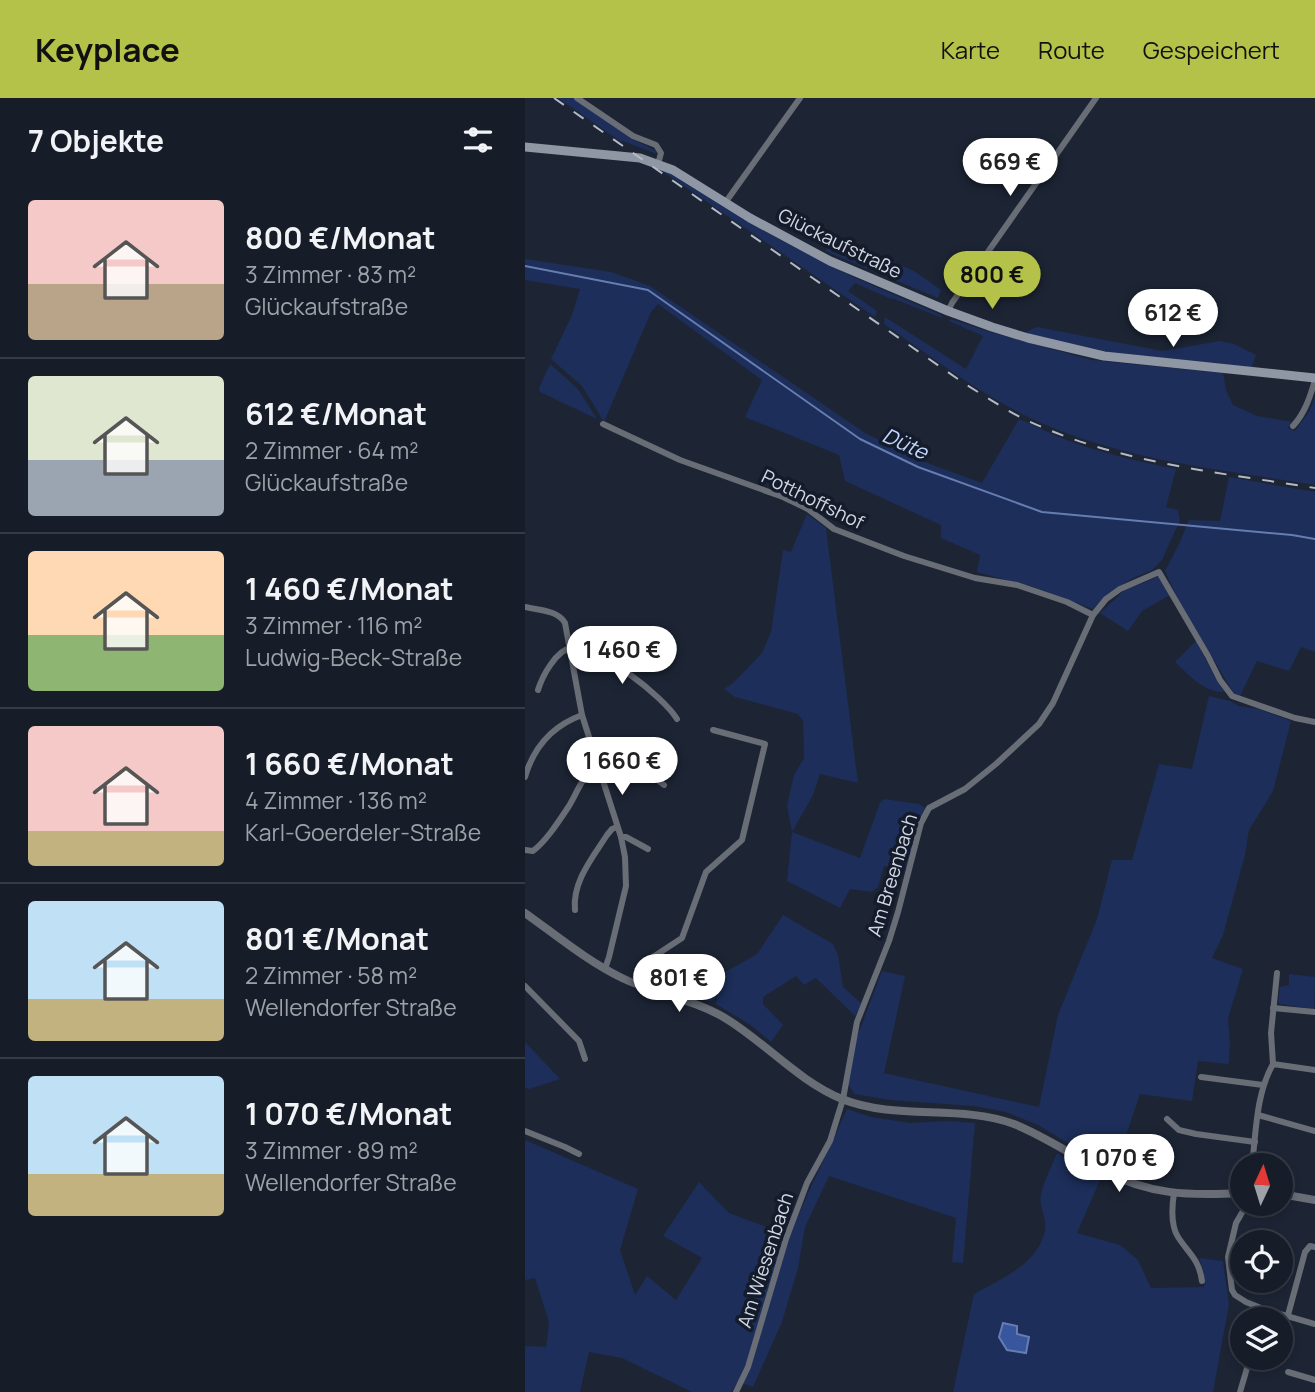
<!DOCTYPE html>
<html lang="de">
<meta charset="utf-8">
<style>
:root{--surface:#161c28;--page:#232934;--text:#f1f3f6;--muted:#9ea1a8;--line:#353a45;--accent:#b5c249}
body{margin:0;font-family:Manrope,sans-serif;background:var(--page);color:var(--text);height:100vh;display:flex;flex-direction:column;font-size:26px;white-space:nowrap}
*{box-sizing:border-box;margin:0}
p{font-size:23px;color:var(--muted)}
.icon{flex:none;width:38px;height:38px;fill:none;stroke:currentColor;stroke-width:2;stroke-linecap:round;stroke-linejoin:round}
.map{position:relative;flex:1;overflow:hidden}
.details{display:flex;flex-direction:column;background:var(--surface);width:525px}
.details>*{flex:none}
.needle{width:46px;rotate:4deg}
.fabs{position:absolute;left:705px;top:1055px;display:grid;gap:14px}
.fabs a{display:grid;place-items:center;width:63px;height:63px;border-radius:50%;background:var(--surface);box-shadow:0 4px 10px #0003,0 0 0 2px var(--line);font-size:35px}
.price{position:absolute;translate:-50% -60px;padding:0 16px;border-radius:24px;background:#fff;color:#222;font-size:23px;line-height:46px;filter:drop-shadow(0 2px 4px #0008)}
.price::after{content:'';position:absolute;left:50%;top:42px;width:21px;height:16px;margin-left:-10px;background:inherit;clip-path:polygon(0 0,100% 0,50% 100%)}
.price.selected{background:var(--accent);color:#111}
ul{padding:0;list-style:none}
li{display:flex;align-items:center;gap:21px;height:175px;padding:0 28px}
li+li{border-top:2px solid var(--line)}
li span{display:grid;place-items:center;flex:none;width:196px;height:140px;border-radius:7px;color:#555}
li>.icon{margin-inline-start:auto}
span .icon{width:84px;height:84px;fill:#fffc;stroke-width:1}
li b{font-size:30px}
h2{display:flex;justify-content:space-between;align-items:center;height:84px;padding:0 28px;font-size:30px}
header{display:flex;align-items:center;gap:42px;box-sizing:border-box;height:98px;padding:0 35px;background:var(--accent);color:#111}
header strong{font-size:33px}
nav{display:flex;gap:38px;margin-inline-start:auto;font-size:24px}
main{display:flex;flex:1;min-height:0}
.map>svg:first-child{display:block}
.green{fill:#1c2e59}
.water{fill:#38569d;stroke:#667db2;stroke-width:2}
.lines{fill:none;stroke-linecap:round;stroke-linejoin:round}
.stream{stroke:#667db2;stroke-width:2}
.minor{stroke:#696d76;stroke-width:6}
.tertiary{stroke:#696d76;stroke-width:8}
.secondary{stroke:#8f96a4;stroke-width:9}
.rail{stroke:#b3b9c5;stroke-width:2;stroke-dasharray:12 12;stroke-linecap:butt}
.labels{text-anchor:middle;stroke-width:7;stroke-linejoin:round;paint-order:stroke}
.street-label{font-size:19px;fill:#d2d8e3;stroke:#141b2b}
.water-label{font-size:21px;font-style:italic;fill:#c2d6fe;stroke:#141b2b}
</style>
<header>
<strong>Keyplace</strong>
<nav><a>Karte</a><a>Route</a><a>Gespeichert</a></nav>
</header>
<main>
<section class="details">
<h2>7 Objekte<svg class="icon" aria-label="filters" viewBox="0 0 24 24"><path d="M4 7h16M4 17h16"/><circle cx="9" cy="7" r="2"/><circle cx="15" cy="17" r="2"/></svg></h2>
<ul>
<li><span style="background:linear-gradient(#f6c9c9 60%,#b9a48a 0)"><svg class="icon" aria-label="home" viewBox="0 0 24 24"><path d="M3 11l9-7 9 7M6 9v11h12V9"/></svg></span><div><b>800 €/Monat</b><p>3 Zimmer · 83 m²</p><p>Glückaufstraße</p></div></li>
<li><span style="background:linear-gradient(#dfe7d0 60%,#9aa5b1 0)"><svg class="icon" aria-label="home" viewBox="0 0 24 24"><path d="M3 11l9-7 9 7M6 9v11h12V9"/></svg></span><div><b>612 €/Monat</b><p>2 Zimmer · 64 m²</p><p>Glückaufstraße</p></div></li>
<li><span style="background:linear-gradient(#ffd9b3 60%,#8fb573 0)"><svg class="icon" aria-label="home" viewBox="0 0 24 24"><path d="M3 11l9-7 9 7M6 9v11h12V9"/></svg></span><div><b>1 460 €/Monat</b><p>3 Zimmer · 116 m²</p><p>Ludwig-Beck-Straße</p></div></li>
<li><span style="background:linear-gradient(#f6c9c9 75%,#c2b280 0)"><svg class="icon" aria-label="home" viewBox="0 0 24 24"><path d="M3 11l9-7 9 7M6 9v11h12V9"/></svg></span><div><b>1 660 €/Monat</b><p>4 Zimmer · 136 m²</p><p>Karl-Goerdeler-Straße</p></div></li>
<li><span style="background:linear-gradient(#bfe0f5 70%,#c2b280 0)"><svg class="icon" aria-label="home" viewBox="0 0 24 24"><path d="M3 11l9-7 9 7M6 9v11h12V9"/></svg></span><div><b>801 €/Monat</b><p>2 Zimmer · 58 m²</p><p>Wellendorfer Straße</p></div></li>
<li><span style="background:linear-gradient(#bfe0f5 70%,#c2b280 0)"><svg class="icon" aria-label="home" viewBox="0 0 24 24"><path d="M3 11l9-7 9 7M6 9v11h12V9"/></svg></span><div><b>1 070 €/Monat</b><p>3 Zimmer · 89 m²</p><p>Wellendorfer Straße</p></div></li>
</ul>
</section>
<div class="map">
<svg width="790" height="1294" viewBox="0 0 790 1294">
<rect width="100%" height="100%" fill="#1d2535"/>
<g class="green">
<path d="M33 0H48L106 40 131 53 132 56 98 43H95Z"/>
<path d="M131 69 140 72 250 139 326 178 416 217 417 220 367 200 366 201 330 185 323 193 352 213 350 219Z"/>
<path d="M304 146 358 159 389 173 416 192 413 200 300 153Z"/>
<path d="M0 161 86 174 125 188 340 335 397 363 457 385 494 321C509 327 524 335 539 341 575 355 613 363 651 371L641 409 653 412 655 422 637 462 627 472 606 481 582 496 568 511 508 489 452 474 455 457 416 440V427L320 383 314 357 220 319 237 282 133 206 126 214 79 324 57 288 26 261 47 217 55 191 0 182Z"/>
<path d="M360 219 441 271 458 238 424 223 426 221 465 234 567 262 698 275 701 292 708 307 732 318 768 324 763 330 770 333 784 314 790 299V387C693 371 586 361 497 316 448 291 404 257 359 226Z"/>
<path d="M512 229 637 253 694 243 709 246 731 257 727 268 728 275 588 255 499 235Z"/>
<path d="M25 266 53 291 72 321 15 294 14 290Z"/>
<path d="M704 379 790 394V554L776 549 764 573 732 563 715 598 708 595C686 554 658 516 640 473L654 446 664 422 695 423Z"/>
<path d="M282 416 301 430 333 685 295 676 288 697 267 734 335 760 355 705 359 701 394 706 400 710 383 770 359 768 353 789 347 794 325 791 315 810 262 783 267 734 262 707 269 677 279 660 278 623 273 616 210 599 199 591 208 585 237 555 246 534 258 452 266 454Z"/>
<path d="M634 477 645 497 617 513 603 533 575 515 600 492 628 481Z"/>
<path d="M671 543 692 583 700 594C679 595 664 577 650 564Z"/>
<path d="M684 598 705 603 714 608 734 611 766 623 748 693 724 732 720 757 698 837 687 860 718 871 703 920 705 944 704 966 673 963 667 1003 615 996 590 1070 581 1068 513 1027 481 1014 449 1008 365 1002 329 996 323 986 331 942 357 873 380 878 359 975 514 1009 533 917 572 821 587 762H607L634 666 667 671Z"/>
<path d="M258 817 308 846 313 857 318 889 337 906 330 918 291 880 279 887 271 878 238 899V906L258 927 246 944 227 928 191 906 192 899 186 904 163 895 232 856Z"/>
<path d="M764 876 790 879 789 911 755 906 753 904 755 889 764 887Z"/>
<path d="M0 944 35 981 4 991 0 989Z"/>
<path d="M322 1011 346 1019 385 1025 423 1023 450 1025 438 1165 427 1164 431 1120 304 1078 280 1129 273 1170 257 1224 228 1289 213 1284 206 1294H167L97 1260 64 1254 55 1294H0V1248L21 1249 24 1224 10 1180 0 1182V1042L113 1091 95 1152 110 1197 122 1178 151 1202 177 1160 138 1138 174 1084 204 1115 265 1138C282 1095 303 1054 322 1011Z"/>
<path d="M532 1055 575 1082 552 1135 595 1147 613 1162 626 1190 679 1189V1174L674 1160 698 1163 704 1206 688 1294H428L449 1196C476 1181 513 1166 520 1133 523 1122 513 1108 516 1096 519 1082 527 1068 532 1055Z"/>
</g>
<path class="water" d="M478 1225 492 1228V1236L504 1239 501 1255 482 1252 474 1239Z"/>
<g class="lines">
<path class="stream" d="M0 168 123 192 335 341 393 369 517 414 767 437 790 441"/>
<g class="minor">
<path d="M52 0 108 38 131 47 136 55 133 66"/>
<path d="M200 105 275 0"/>
<path d="M423 213 427 205 571 0"/>
<path d="M78 326 155 362 258 399 283 411 309 431 379 458 450 480 492 487 542 504 568 517"/>
<path d="M768 328C780 315 785 299 790 282"/>
<path d="M0 509C13 512 33 512 40 525L57 617 96 739 100 759 101 788 84 859 80 871"/>
<path d="M13 592C17 579 31 552 46 550 72 546 139 599 152 621"/>
<path d="M68 648H81L99 656 139 687"/>
<path d="M0 679C9 648 27 628 57 617"/>
<path d="M96 739H101L123 751"/>
<path d="M0 752 8 753C22 742 34 723 44 708 52 695 59 674 73 667"/>
<path d="M50 812C47 784 68 759 82 737L87 731 92 729"/>
<path d="M0 888 54 943 60 961"/>
<path d="M117 889 125 861 157 840 181 774 217 742 240 646 188 632"/>
<path d="M748 910 790 914"/>
<path d="M748 966 746 935 752 875"/>
<path d="M676 979 738 987"/>
<path d="M733 1017 790 1033"/>
<path d="M642 1021 654 1032 671 1036 730 1044"/>
<path d="M0 1033 40 1049 54 1056"/>
<path d="M727 1068C731 1034 731 996 748 966L790 972"/>
<path d="M649 1095C647 1108 646 1128 653 1139 664 1156 674 1161 677 1183"/>
<path d="M722 1106 711 1125 703 1159 707 1192 710 1197 721 1204 741 1212 790 1226"/>
<path d="M763 1217 780 1154 785 1148 790 1149"/>
<path d="M763 1274 790 1282"/>
<path d="M211 1294 223 1269 261 1141 282 1085 305 1043 318 1001 332 924 364 843 373 814 396 725 404 710 440 691 471 666 514 626 528 605 568 517 581 501 595 491 634 474 683 558 695 582 707 598 770 620 790 624"/>
<path d="M715 1294 725 1260"/>
</g>
<g class="tertiary">
<path d="M0 815C31 837 62 863 97 880 130 896 168 901 200 920 240 944 273 983 317 1001 372 1023 434 1006 489 1026 519 1038 545 1056 574 1071 625 1097 662 1098 718 1095"/>
<path d="M756 1096 790 1102"/>
</g>
<path class="secondary" d="M0 49 115 60 148 72 225 120 305 163 423 213 467 229 503 240 579 258 790 280"/>
<path class="rail" d="M29 0 440 286C458 297 476 309 495 319 586 364 691 374 790 390"/>
</g>
<g class="labels">
<g class="street-label">
<text transform="translate(315 145) rotate(26)" y="7">Glückaufstraße</text>
<text transform="translate(288 401) rotate(26)" y="7">Potthoffshof</text>
<text transform="translate(367 777) rotate(-73)" y="7">Am Breenbach</text>
<text transform="translate(240 1162) rotate(-72)" y="7">Am Wiesenbach</text>
</g>
<g class="water-label">
<text transform="translate(380 346) rotate(24)" y="7">Düte</text>
</g>
</g>
</svg>
<div class="fabs">
<a><svg class="needle" viewBox="-14 -14 28 28"><path d="M0-13l5 13h-10z" fill="#e53935"/><path d="M0 13l5-13h-10z" fill="#9ea1a8"/></svg></a>
<a><svg class="icon" aria-label="locate" viewBox="0 0 24 24"><circle cx="12" cy="12" r="6"/><path d="M12 2v4M12 18v4M2 12h4M18 12h4"/></svg></a>
<a><svg class="icon" aria-label="layers" viewBox="0 0 24 24"><path d="M12 4l9 5-9 5-9-5zM3 14l9 5 9-5"/></svg></a>
</div>
<b class="price" style="left:485px;top:100px">669 €</b>
<b class="price selected" style="left:467px;top:213px">800 €</b>
<b class="price" style="left:648px;top:251px">612 €</b>
<b class="price" style="left:97px;top:588px">1 460 €</b>
<b class="price" style="left:97px;top:699px">1 660 €</b>
<b class="price" style="left:154px;top:916px">801 €</b>
<b class="price" style="left:594px;top:1096px">1 070 €</b>
</div>
</main>
